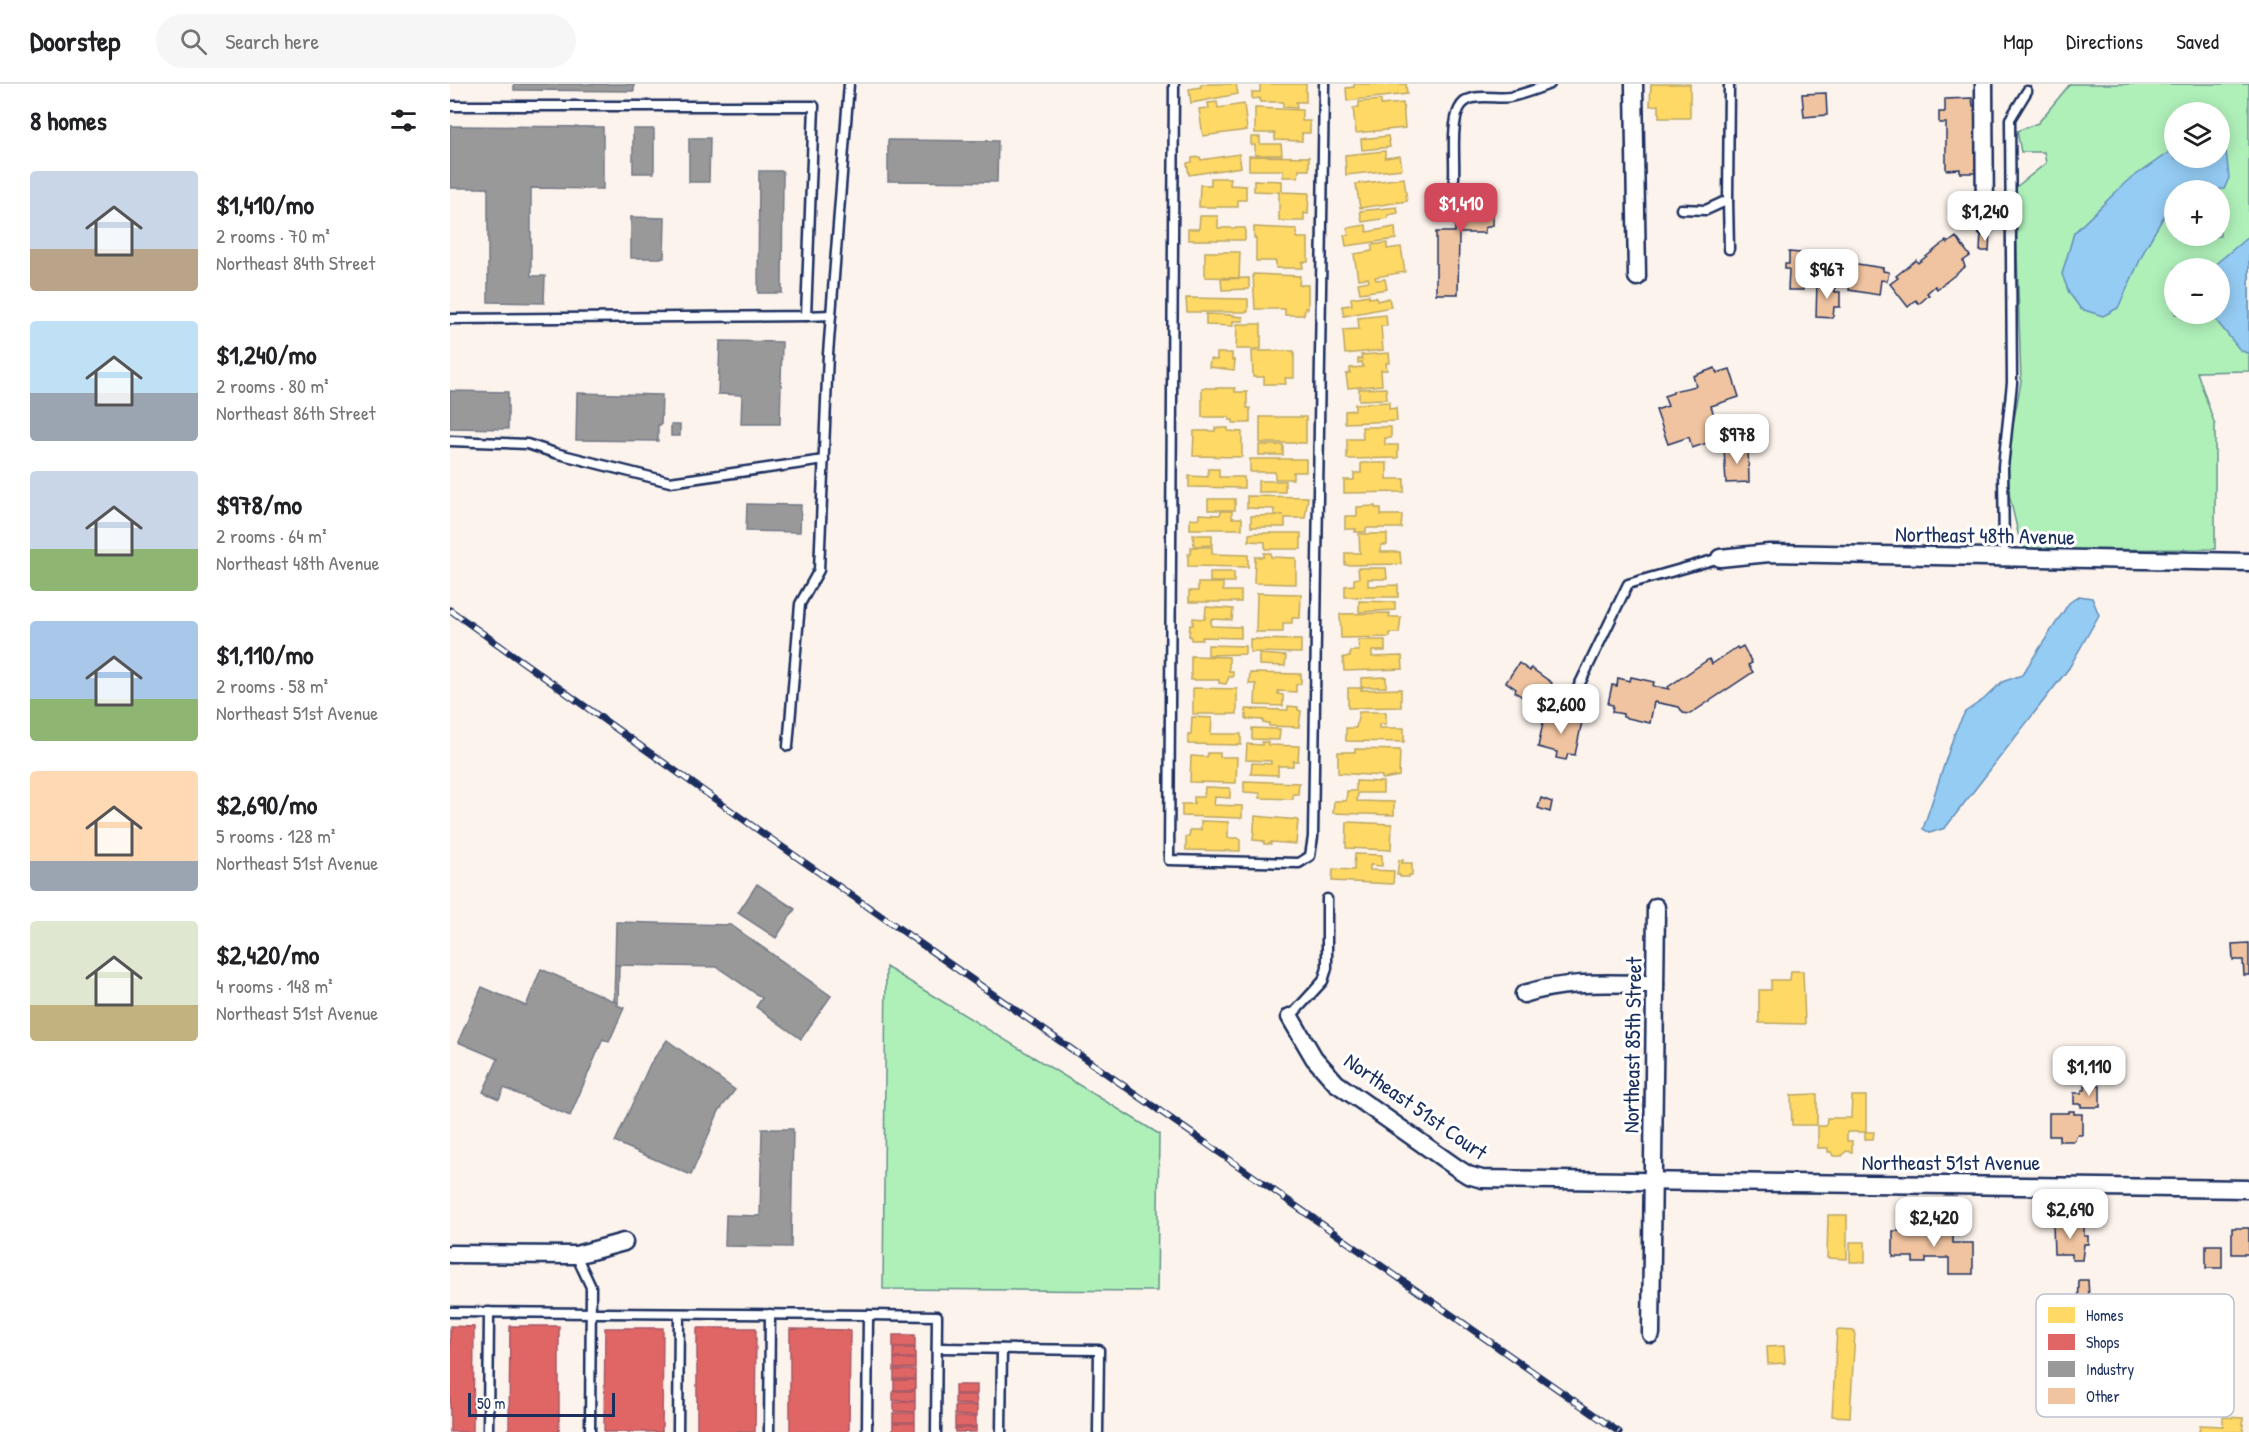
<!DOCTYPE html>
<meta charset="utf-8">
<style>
:root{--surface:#fff;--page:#f6f6f6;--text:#202124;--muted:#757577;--line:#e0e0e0;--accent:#d1495b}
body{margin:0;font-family:"Patrick Hand",sans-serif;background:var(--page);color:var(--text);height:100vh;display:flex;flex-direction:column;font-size:22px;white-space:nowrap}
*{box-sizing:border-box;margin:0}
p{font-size:20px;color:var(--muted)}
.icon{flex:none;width:33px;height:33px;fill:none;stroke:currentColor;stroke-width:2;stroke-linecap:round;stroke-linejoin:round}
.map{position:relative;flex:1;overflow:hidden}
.details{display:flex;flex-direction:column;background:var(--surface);width:450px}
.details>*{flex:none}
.tools{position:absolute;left:1714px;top:18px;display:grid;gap:12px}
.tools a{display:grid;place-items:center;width:66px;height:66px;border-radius:50%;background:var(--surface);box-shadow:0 3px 15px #0003;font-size:30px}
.scale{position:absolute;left:18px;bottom:15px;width:147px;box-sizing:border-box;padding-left:6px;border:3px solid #1b2f5e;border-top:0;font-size:16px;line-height:21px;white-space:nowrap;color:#1b2f5e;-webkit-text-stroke:4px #fff;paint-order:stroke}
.price{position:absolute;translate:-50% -51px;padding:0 14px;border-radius:12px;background:#fff;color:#222;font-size:20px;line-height:39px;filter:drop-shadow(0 2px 3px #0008)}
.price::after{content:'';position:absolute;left:50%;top:36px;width:18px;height:14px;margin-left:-9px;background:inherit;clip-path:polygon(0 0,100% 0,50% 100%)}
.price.on{background:var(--accent);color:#fff}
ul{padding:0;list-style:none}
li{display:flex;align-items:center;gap:18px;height:150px;padding:0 30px}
li span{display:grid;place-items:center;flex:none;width:168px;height:120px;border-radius:6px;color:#555}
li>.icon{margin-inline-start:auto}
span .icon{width:72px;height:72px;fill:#fffc;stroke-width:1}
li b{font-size:26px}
h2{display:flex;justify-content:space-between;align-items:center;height:72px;padding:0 30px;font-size:26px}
header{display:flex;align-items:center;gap:36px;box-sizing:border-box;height:84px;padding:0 30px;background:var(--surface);border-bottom:2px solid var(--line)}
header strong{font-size:28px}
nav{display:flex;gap:33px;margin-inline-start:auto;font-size:21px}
.search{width:420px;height:54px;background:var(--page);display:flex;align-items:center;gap:15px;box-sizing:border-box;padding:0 21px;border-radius:33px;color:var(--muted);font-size:22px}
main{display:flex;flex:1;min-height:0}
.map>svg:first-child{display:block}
.green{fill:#aff0b9;stroke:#65908c;stroke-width:1.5;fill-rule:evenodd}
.water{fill:#95ccf4;stroke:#648db8;stroke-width:1.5}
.homes{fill:#ffd966;stroke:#bba664;stroke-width:1.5}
.shops{fill:#e06666;stroke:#a55664;stroke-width:1.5}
.industry{fill:#999;stroke:#737987;stroke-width:1.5}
.building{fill:#f1c4a1;stroke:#1b2f5e;stroke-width:1.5}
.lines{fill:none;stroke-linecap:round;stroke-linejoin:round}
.service-casing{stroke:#1b2f5e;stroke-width:13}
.minor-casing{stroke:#1b2f5e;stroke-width:21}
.service{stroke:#fff;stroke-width:8}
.minor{stroke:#fff;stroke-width:16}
.rail-casing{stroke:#1b2f5e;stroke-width:7}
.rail{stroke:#fff;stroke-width:4.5;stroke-dasharray:14;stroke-linecap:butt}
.labels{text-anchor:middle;stroke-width:6;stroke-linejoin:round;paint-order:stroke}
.street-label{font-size:22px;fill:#1b2f5e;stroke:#fff}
.key{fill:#fff;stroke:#bbc1cf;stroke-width:1.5}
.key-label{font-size:16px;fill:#1b2f5e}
</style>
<header>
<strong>Doorstep</strong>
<div class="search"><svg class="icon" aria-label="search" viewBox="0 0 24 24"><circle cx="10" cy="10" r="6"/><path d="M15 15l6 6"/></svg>Search here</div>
<nav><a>Map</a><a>Directions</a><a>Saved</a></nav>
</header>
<main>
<section class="details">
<h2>8 homes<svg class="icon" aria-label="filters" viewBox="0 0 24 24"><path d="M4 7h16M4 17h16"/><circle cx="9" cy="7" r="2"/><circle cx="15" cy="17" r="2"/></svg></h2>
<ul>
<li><span style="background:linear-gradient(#c9d6e8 65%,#b9a48a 0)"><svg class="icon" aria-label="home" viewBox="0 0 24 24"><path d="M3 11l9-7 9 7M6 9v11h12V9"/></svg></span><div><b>$1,410/mo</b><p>2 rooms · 70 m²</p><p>Northeast 84th Street</p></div></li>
<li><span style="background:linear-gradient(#bfe0f5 60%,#9aa5b1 0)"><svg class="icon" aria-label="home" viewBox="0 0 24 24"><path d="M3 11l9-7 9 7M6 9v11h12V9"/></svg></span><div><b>$1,240/mo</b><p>2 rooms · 80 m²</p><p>Northeast 86th Street</p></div></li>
<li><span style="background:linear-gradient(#c9d6e8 65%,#8fb573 0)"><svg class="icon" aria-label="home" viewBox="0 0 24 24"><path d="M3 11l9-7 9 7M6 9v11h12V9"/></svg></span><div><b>$978/mo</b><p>2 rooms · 64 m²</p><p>Northeast 48th Avenue</p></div></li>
<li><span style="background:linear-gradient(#a9c7e8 65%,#8fb573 0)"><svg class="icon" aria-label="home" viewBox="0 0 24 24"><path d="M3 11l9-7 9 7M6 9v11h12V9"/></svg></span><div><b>$1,110/mo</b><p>2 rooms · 58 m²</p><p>Northeast 51st Avenue</p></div></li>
<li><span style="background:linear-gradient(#ffd9b3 75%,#9aa5b1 0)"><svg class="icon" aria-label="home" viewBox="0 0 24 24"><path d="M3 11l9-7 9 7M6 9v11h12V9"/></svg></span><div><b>$2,690/mo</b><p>5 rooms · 128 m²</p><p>Northeast 51st Avenue</p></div></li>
<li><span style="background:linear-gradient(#dfe7d0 70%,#c2b280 0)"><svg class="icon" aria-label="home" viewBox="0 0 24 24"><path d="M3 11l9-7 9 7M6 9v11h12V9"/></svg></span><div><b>$2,420/mo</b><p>4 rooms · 148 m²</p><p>Northeast 51st Avenue</p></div></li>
</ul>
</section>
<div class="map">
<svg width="1799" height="1348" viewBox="0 0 1799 1348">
<rect width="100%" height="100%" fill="#fcf3ec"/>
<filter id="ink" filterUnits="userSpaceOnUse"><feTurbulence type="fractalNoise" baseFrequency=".0167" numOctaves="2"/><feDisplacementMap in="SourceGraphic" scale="12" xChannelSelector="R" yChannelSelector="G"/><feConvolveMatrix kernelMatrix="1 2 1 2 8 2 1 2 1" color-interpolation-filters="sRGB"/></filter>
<g filter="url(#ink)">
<g class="green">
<path d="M1620 0H1799V287L1747 288 1765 341V465L1572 466 1559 410 1558 367 1571 298 1565 104 1596 79 1594 68H1571L1567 47 1588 39ZM1725 28H1770V74H1725ZM1725 106H1770V152H1725ZM1725 184H1770V230H1725Z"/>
<path d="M436 883 709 1050 707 1207 433 1205Z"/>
</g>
<g class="water">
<path d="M1725 64V74H1770V64L1776 67 1779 94 1774 105 1725 106V125L1714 132 1696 163 1668 224 1653 232 1631 225 1619 209 1612 190 1624 149 1676 98Z"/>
<path d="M1799 152V270L1790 266 1761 230H1770V184H1761Z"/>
<path d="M1629 512 1642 514 1649 531 1619 584 1495 744 1480 749 1473 745 1505 648 1515 628 1534 615 1552 598 1572 591 1619 519Z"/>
</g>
<g class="homes">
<path d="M751 0H786L788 10 741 19 739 5 751 3Z"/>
<path d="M810 0H856V18H846L847 24 833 23V18H810V14L802 15V8H810Z"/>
<path d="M904 0H956L957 10 897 17 896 4 904 3Z"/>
<path d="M1201 0H1240V34H1209V21L1200 22Z"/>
<path d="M931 16V21L953 19 955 44 906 49 903 24 909 23V18Z"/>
<path d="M767 18 768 24 794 20 797 46 753 52 749 25 759 24 758 19Z"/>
<path d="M805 24 852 26V37H860V49H852V57L825 56V49H805Z"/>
<path d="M938 52 940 63 912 66 911 55Z"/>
<path d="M801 53H810V60H831L832 71H805V61H801Z"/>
<path d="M935 67V74L950 72 952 85 896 91 895 71Z"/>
<path d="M789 70 791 83 739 91 737 79 742 78V74L750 73 751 76Z"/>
<path d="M799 72 859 73V86H849L848 93H833V86H799Z"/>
<path d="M761 94H781L780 101 796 102V116H788V123H749L750 101H761Z"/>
<path d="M954 94 957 117 910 124 906 100Z"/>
<path d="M804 96 832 97V108L859 109 858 130 854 129V137H829V108L804 107Z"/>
<path d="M947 123 948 129 938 131V134L912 138 910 127Z"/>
<path d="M750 132H768V144H795V156H738V145H749Z"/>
<path d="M916 141 917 148 945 143 946 155 896 162 894 151H899L897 144Z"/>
<path d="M804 143 847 145V154H858V178H852L853 184H826V177H806V154H804Z"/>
<path d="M937 159V165L951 163 955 188 925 193 926 196 935 195 937 205 910 209 908 199 919 197 918 194 908 195 904 170 922 167V161Z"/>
<path d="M755 168H790L789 194 755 193Z"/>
<path d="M803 190 850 192 849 201H858V225L855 224 854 231H835V225H805Z"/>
<path d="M799 194V205L772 206 771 195Z"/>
<path d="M919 211V214L926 213 927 217 939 214 941 223 894 232 892 222 902 221 901 214Z"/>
<path d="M736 214 798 215V228H737Z"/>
<path d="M756 230 784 231V232L793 233V237H783V242L756 241Z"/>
<path d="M936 231 937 242H931L933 266 895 270 893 246 909 245 908 234Z"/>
<path d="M787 240H811V265H786Z"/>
<path d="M802 267H844V294H835L836 300H814V293H803Z"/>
<path d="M767 269H782V276H785L784 286 759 283 760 275 767 276Z"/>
<path d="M939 269 940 279H936L937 286H931L932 301 898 304 896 290 900 289V284L913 283 912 278 908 279V275H912L911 271Z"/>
<path d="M752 304H785V308H797V324H800V339H783V336H779V333H752Z"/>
<path d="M936 304 937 315 909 316V305Z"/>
<path d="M939 318V325L946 324 947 337 895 339V327L905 326V320Z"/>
<rect x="810" y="333" width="46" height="26"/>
<path d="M912 343H941V354H935V361H948V374L897 375V355H913Z"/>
<path d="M765 344H778V347L792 348V373L743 372 744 347H765Z"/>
<rect x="809" y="361" width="24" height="10"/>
<path d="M800 375H856V388H843V395H825V388H800Z"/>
<path d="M911 379H937V395H954V408L894 409V396H904V389H911Z"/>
<path d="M758 385H769V393H794V404L739 403V392L758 393Z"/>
<rect x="808" y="397" width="27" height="11"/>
<path d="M797 412 858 413 855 434H835V443H801V432L834 431H824V425L797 424Z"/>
<rect x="758" y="415" width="27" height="11"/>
<path d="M925 422V424H931V431H952L951 444H916V448H905L906 445H895V432H907V423Z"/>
<path d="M771 427H782V434H792V445H740V435L749 434V430L770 431Z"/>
<path d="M806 449H851V465H815V458L799 457V450Z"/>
<path d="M909 450H937V461H931V468H950L951 480 895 481V469H910Z"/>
<path d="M743 451H762V461L744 462Z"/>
<path d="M741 463H762V470L798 471V483L738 482V470H741Z"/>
<path d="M814 469H821V473L846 474V500L804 499 805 473H814Z"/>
<path d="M908 484H936L937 495H918V502L948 501V513H895V502L904 501V495L909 494Z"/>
<rect x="760" y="488" width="24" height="10"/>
<path d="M748 499H773V507H791V518H739V507H748Z"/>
<path d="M807 509 851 510 850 534H842V539H833V548H806Z"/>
<path d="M909 517 945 518V526L909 528Z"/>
<path d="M756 523 783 525 782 536 761 535V542L791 543V554L752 553V556H741V552H739L740 541H743V534L755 535Z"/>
<path d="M940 529 939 533H951L949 549H940V553L891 554 890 530Z"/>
<path d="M800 555 851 556V569L800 568Z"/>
<path d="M908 556H935V567H922V573L952 572 953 585 894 587 893 573H900V567H909Z"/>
<path d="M758 561 795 562V570L758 571Z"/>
<path d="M809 570 836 572 835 582 809 581Z"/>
<path d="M741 572 779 573V587H783V593H779L776 600 769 599V596H741Z"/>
<path d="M800 589 851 590V599L846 601V608L828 607V610L833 611V622L805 621 806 600H799Z"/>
<path d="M936 593V603H911V594Z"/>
<path d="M743 604 787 605V630H743Z"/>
<path d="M898 604H912L911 606 951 605V623L898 624Z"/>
<path d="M838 622 848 623V626L851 627 849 643 819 642V639H813V636L796 635V625L838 626Z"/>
<path d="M909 628H936V640H929V644H954V658L896 657V644H906Z"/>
<path d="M742 633 762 634 761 650H791V661L738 660V650H741Z"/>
<path d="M802 644 830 645 829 656 802 655Z"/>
<path d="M812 658H818V661L849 662 848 677H843V682H828V691L801 690 802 679 821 680V677L796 676 797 660 812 661Z"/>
<path d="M905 665 950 666 949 692 932 695V692L888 689V668H905Z"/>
<path d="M758 669H770V673H787L786 699 740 698 741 672 757 673Z"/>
<path d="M794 697 849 699 848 710H843V715L810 714V709L794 708Z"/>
<path d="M906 697 933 698V709H908L907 717 944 718V731L883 729 884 717H896L897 707H906Z"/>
<path d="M755 703 780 704V714L765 713 764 721 792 722V734L732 732V720H744V713H754Z"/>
<path d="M805 732 848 736 846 760 821 758V760H814V757L803 756Z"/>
<path d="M751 737 778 738V754H788L790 756V767L736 766V753H739L740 746H751Z"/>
<path d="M897 738 942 740 941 766 896 764Z"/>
<path d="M905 770 932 771V782L920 781V786L944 787 943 800 882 797 883 785 904 786Z"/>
<path d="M949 776H953L952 779H962V791H959V793H950V791H947Z"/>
<path d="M1341 887H1353L1355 940 1309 939V906H1321V896H1340Z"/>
<path d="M1367 1010V1041H1342L1341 1011Z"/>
<path d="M1402 1012H1416V1048H1424L1423 1055H1415V1048H1397V1057H1402V1068L1396 1067 1392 1072H1383L1381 1068H1378V1064H1368V1042H1376L1377 1034H1401Z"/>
<path d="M1378 1131H1397V1175L1377 1174Z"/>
<rect x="1400" y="1158" width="15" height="20"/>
<path d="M1387 1246 1405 1247 1400 1333 1382 1332Z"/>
<path d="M1334 1262 1335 1279 1318 1280 1317 1263Z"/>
<path d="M1773 1333 1793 1334V1348H1749L1750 1341 1773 1342Z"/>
</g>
<g class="shops">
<path d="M0 1242 24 1243 23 1348H0Z"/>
<path d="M60 1242H109V1348H59Z"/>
<path d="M155 1244H213L212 1348H154Z"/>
<path d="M247 1244H306L305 1348H247Z"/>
<path d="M340 1245 400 1246 399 1348H340Z"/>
<rect x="443" y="1251" width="22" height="12"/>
<rect x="444" y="1264" width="21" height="10"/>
<path d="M444 1275H465V1284L444 1285Z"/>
<rect x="444" y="1286" width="21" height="9"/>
<rect x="444" y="1296" width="21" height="10"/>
<rect x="505" y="1301" width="22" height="9"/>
<path d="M443 1307H465V1317L443 1316Z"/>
<path d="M505 1311H526L527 1321 505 1320Z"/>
<path d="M444 1318H465V1328L444 1327Z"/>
<path d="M505 1322H527V1332L505 1331Z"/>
<rect x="443" y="1329" width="22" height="9"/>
<rect x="505" y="1333" width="21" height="10"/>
<rect x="443" y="1339" width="22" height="9"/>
<rect x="505" y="1344" width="21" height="4"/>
</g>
<g class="industry">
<path d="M64 0H184V7L64 6Z"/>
<path d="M0 42 153 43V105L81 104V192H95L94 219 38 218V104H0Z"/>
<rect x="183" y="45" width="21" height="44"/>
<path d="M239 54H260L259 98H239Z"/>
<path d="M438 56 548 57 547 98 438 97Z"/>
<path d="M309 87H333L332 209H308Z"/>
<path d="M181 133 215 134 214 174H181Z"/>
<path d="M270 257 332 258 330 340H291L292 311 268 310Z"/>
<path d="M0 307 58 308V345L0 344Z"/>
<path d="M127 309 212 311 211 341H208V357L126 356Z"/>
<rect x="221" y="341" width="9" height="11"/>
<path d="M297 420 351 421 350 448 296 447Z"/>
<path d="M307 800 345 825 326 854 288 829Z"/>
<path d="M166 838 281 841 381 912 351 955 306 923 312 914 267 883 165 881Z"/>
<path d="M165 881H169L168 919 164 917Z"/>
<path d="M91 885 168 919 167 921 174 924 159 958 153 955 120 1032 54 1004 49 1015 33 1008 48 975 8 958 32 903 76 922Z"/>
<path d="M217 956 285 1006 269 1027 241 1091 165 1058 200 980Z"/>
<path d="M312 1045H343L341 1163 275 1162 276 1131 310 1132Z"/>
</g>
<g class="building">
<path d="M1376 9 1377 31 1354 33 1352 10Z"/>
<path d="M1522 14 1523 22H1528L1526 89H1510V85L1496 86V39H1489V28H1495V15Z"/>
<path d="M1005 101H1034L1037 111 1034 119 1043 122V141L1035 144V149H1009L1008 210H986V148H1005Z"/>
<path d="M1531 149H1540L1539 167H1530Z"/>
<path d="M1506 153 1520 172 1513 177 1515 183 1487 205 1485 202 1477 209 1479 211 1469 220 1466 216 1458 223 1440 200 1448 194 1446 192 1466 176 1468 179 1496 157 1498 159Z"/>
<path d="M1339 168 1350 169V172L1369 173V198L1362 197V202H1353V206H1338L1339 185H1335V180H1339Z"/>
<path d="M1401 179 1433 184V187L1439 188 1437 197 1431 196 1429 211 1399 206Z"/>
<path d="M1367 199 1385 200V208H1390V223H1384L1383 234 1366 233Z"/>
<path d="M1265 284 1267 289 1280 285 1289 313 1261 322 1268 344 1257 348 1260 358 1242 364 1239 353 1218 360 1206 326 1218 322 1214 312 1223 309V307L1246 302 1243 292Z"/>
<path d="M1298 363 1299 398 1276 399 1274 365Z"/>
<path d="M1293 562 1302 579 1298 581 1303 588 1240 630 1233 629 1229 623 1204 618 1200 639 1173 633V630L1162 628 1163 621 1158 620 1162 601 1167 602 1168 594 1180 597 1181 593 1204 598 1203 602 1219 605 1218 603 1259 575 1262 580 1287 563 1288 565Z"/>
<path d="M1069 579 1080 587 1081 584 1102 599 1086 622 1065 608 1066 605 1056 598Z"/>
<path d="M1107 628 1133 633 1125 671 1118 670 1116 676 1106 674 1107 668 1088 663 1094 634 1106 637Z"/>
<path d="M1091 714 1102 718 1100 728 1088 724Z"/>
<path d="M1782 860 1799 859V891H1794L1793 876H1783Z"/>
<path d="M1635 1002H1650V1023H1631V1020H1624V1009H1631L1632 1006H1635Z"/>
<path d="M1619 1027H1624V1030H1632V1051H1627L1624 1057H1609V1052H1599V1029H1619Z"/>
<path d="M1603 1140 1634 1141V1152H1638V1160H1634L1632 1176H1622V1170H1604Z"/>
<path d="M1466 1144 1503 1145V1159H1523V1190H1499V1174H1476V1179H1463V1173H1443V1147H1465Z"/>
<rect x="1782" y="1144" width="17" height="26"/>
<rect x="1756" y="1161" width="16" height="23"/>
<path d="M1629 1196H1638L1640 1231 1628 1230Z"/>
</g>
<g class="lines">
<defs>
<g id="service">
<path d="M724 0 719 776 849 779 860 772 863 753 874 0"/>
<path d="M0 22H364L356 232 0 235"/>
<path d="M1004 94C1005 75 1001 42 1009 25 1018 6 1045 16 1060 13 1074 10 1087 5 1100 0"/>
<path d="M1278 116 1279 165"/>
<path d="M1231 125 1256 126 1278 116 1279 0"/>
<path d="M356 232 381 231"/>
<path d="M0 357 77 360 105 369 220 398 374 376"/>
<path d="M1554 474 1553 383 1562 299 1560 35 1577 7"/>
<path d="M1120 620 1178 500 1270 474"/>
<path d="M338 662 350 520 369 486 378 270 399 0"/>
<path d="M840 933 873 897 877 884V815"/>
<path d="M126 1171 141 1203 140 1348"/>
<path d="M0 1228 418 1231 417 1348"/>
<path d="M418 1231 487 1232 486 1348"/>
<path d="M487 1264 649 1266 648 1348"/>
<path d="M38 1348 39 1228"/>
<path d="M228 1348 229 1230"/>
<path d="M319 1348 320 1230"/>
<path d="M551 1348 552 1265"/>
</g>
<g id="minor">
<path d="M1184 0 1187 193"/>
<path d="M1534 0 1535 142"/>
<path d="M1270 474 1319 469 1799 478"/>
<path d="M1074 910C1117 896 1160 900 1205 900"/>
<path d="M840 933 864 974 886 999 1007 1084 1018 1091 1032 1095 1799 1105"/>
<path d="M0 1170 126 1171 174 1158"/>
<path d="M1201 1250 1206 823"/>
</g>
</defs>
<use href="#service" class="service-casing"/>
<use href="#minor" class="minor-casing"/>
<use href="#service" class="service"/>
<use href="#minor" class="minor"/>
<defs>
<path id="rail" d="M0 526 311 748 1169 1348"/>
</defs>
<use href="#rail" class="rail-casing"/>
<use href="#rail" class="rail"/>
</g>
</g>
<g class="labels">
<g class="street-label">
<text transform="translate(1535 451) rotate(1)" y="8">Northeast 48th Avenue</text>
<text transform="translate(1182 961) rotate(-89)" y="8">Northeast 85th Street</text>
<text transform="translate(966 1022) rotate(35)" y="8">Northeast 51st Court</text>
<text x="1501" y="1086">Northeast 51st Avenue</text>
</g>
</g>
<rect x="1586" y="1210" width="198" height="123" rx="9" class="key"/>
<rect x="1598" y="1223" width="27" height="16" fill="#ffd966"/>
<rect x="1598" y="1250" width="27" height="16" fill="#e06666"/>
<rect x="1598" y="1277" width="27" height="16" fill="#999"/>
<rect x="1598" y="1304" width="27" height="16" fill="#f1c4a1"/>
<g class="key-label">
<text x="1636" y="1237">Homes</text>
<text x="1636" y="1264">Shops</text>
<text x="1636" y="1291">Industry</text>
<text x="1636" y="1318">Other</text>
</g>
</svg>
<div class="tools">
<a><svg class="icon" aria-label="layers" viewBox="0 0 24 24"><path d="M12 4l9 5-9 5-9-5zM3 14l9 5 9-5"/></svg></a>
<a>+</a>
<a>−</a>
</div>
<div class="scale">50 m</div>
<b class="price on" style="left:1011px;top:150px">$1,410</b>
<b class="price" style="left:1535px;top:158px">$1,240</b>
<b class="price" style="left:1377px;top:216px">$967</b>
<b class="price" style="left:1287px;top:381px">$978</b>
<b class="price" style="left:1111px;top:651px">$2,600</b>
<b class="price" style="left:1639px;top:1013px">$1,110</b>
<b class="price" style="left:1620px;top:1156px">$2,690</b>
<b class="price" style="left:1484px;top:1164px">$2,420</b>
</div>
</main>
